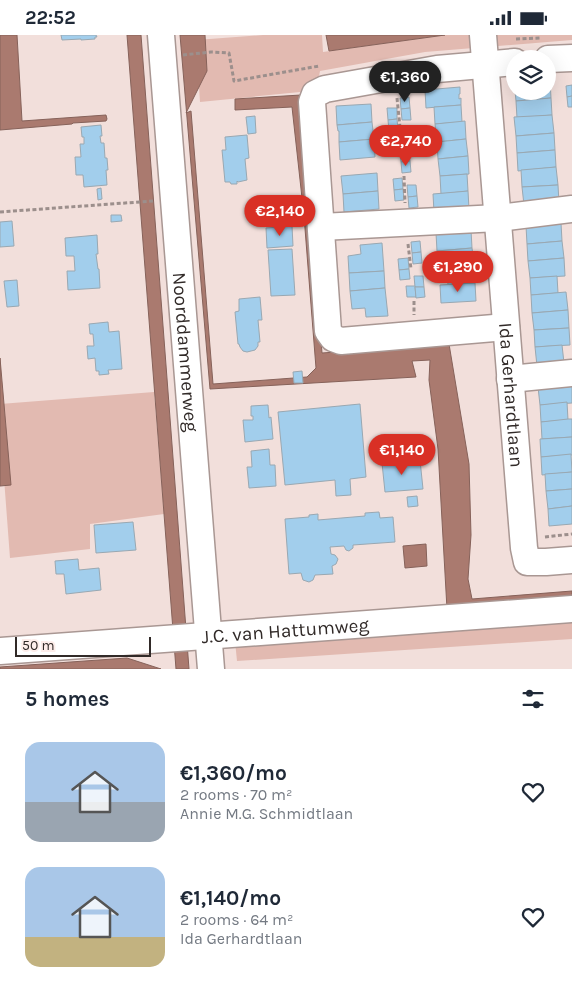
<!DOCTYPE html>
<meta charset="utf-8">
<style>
:root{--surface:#fff;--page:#f2f2f3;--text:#1f2937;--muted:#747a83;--accent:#d93025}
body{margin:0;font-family:Karla,sans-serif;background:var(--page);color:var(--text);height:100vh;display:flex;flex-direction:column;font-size:19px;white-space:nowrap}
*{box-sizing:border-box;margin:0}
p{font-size:16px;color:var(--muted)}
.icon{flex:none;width:28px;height:28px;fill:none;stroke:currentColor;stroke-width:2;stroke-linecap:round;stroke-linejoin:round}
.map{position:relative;height:634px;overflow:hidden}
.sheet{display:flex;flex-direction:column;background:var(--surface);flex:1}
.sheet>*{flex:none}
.buttons{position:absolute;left:506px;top:15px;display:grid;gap:10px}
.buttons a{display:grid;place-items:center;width:50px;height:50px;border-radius:50%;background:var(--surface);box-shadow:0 5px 20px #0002;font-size:25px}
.scale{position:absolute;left:15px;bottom:12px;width:136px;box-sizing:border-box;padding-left:5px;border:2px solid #312a28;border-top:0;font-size:14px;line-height:18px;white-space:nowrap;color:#312a28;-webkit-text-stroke:4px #fdedea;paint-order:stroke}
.price{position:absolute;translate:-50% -42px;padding:0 11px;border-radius:18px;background:var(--accent);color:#fff;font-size:16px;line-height:32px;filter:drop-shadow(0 1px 2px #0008)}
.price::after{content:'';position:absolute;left:50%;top:30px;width:15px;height:11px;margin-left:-8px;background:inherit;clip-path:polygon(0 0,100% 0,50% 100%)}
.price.on{background:#222;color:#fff}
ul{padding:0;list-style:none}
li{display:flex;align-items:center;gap:15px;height:125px;padding:0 25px}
li span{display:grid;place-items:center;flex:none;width:140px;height:100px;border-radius:15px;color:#555}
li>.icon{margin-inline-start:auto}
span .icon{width:60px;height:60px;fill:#fffc;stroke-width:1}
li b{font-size:21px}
h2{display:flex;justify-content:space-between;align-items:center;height:60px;padding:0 25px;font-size:21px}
.status{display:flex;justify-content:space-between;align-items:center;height:35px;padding:0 25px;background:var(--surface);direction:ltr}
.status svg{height:14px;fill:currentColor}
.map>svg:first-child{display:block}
.green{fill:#e2bab1}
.water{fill:#aa7a6f;stroke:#86625a}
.building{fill:#a2ceec;stroke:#99a8b2}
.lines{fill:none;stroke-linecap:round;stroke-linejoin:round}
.minor-casing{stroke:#a99793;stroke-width:29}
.path{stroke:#9c8f8c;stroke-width:3;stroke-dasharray:4 2.5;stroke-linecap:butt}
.minor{stroke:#fff;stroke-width:26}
.labels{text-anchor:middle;stroke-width:4;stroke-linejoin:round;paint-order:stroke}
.street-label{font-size:19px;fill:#312a28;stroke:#fdedea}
</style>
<div class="status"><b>22:52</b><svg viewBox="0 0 49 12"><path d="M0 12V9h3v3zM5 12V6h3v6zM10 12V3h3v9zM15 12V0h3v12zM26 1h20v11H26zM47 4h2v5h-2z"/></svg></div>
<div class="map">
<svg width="572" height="634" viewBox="0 0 572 634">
<rect width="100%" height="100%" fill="#f2dfdb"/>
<g class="green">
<path d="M263 0H322L323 17 445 0H572V5L425 17 320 36 318 46 300 57 200 67 196 5Z"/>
<path d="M154 357 164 479 90 489V514L10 523 0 390V369Z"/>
<path d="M572 581V604L237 626 235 606Z"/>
</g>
<g class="water">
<path d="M0 0H17L22 86 106 80 107 84 106 86 73 88 72 89 0 95Z"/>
<path d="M127 0H141L189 634H176Z"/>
<path d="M180 0H205L207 36 186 78 191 76 213 349 307 342 316 333 304 181 292 72 235 75V64L301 60 322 318 449 309 469 429 471 500 468 544 472 564 572 556V565L447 574 438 414 429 345 430 325 412 326 416 342 210 354Z"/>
<path d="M326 0H445L329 16Z"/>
<path d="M0 323 11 450 0 451Z"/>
<path d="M426 509 427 531 405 533 403 511Z"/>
<path d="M127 623 161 634H0V632Z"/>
</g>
<g class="building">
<path d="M61 0H96L97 2H95V4L81 5V4L62 5Z"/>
<path d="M548 45H550L551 63 516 66 515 56H548Z"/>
<path d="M572 50V61L567 62 566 51Z"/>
<path d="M460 52V59H459V64L461 63V70L426 73 425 55Z"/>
<path d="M572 61V72H568L567 62Z"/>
<path d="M409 62 410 73 401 74 400 63Z"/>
<path d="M551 63 552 80 517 83 516 66Z"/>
<path d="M371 69 372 87 337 90 336 71Z"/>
<path d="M461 70 462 87 435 89 434 72Z"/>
<path d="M387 73H397V84L388 85Z"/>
<path d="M410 73 411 85H402L401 74Z"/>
<path d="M552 80 554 98 516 101 514 82Z"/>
<path d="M255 81 256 98 248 99 246 82Z"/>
<path d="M397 84 398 95 389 96 388 85Z"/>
<path d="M465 86 466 104 437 107 435 89Z"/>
<path d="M372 87 374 104 339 107V96H338L337 90Z"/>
<path d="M101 90 102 101H100L101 108H104L105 123H107L108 135H106L107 150 84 152 83 140H76L75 122H81L80 109H84V102H82L81 92Z"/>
<path d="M411 91 412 102 403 103 402 92Z"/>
<path d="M554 98 555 115 517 118 516 101Z"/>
<path d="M247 100 249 123 245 124 247 145 238 147 237 146V149H231L230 147H225L222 115H226L225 102Z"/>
<path d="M399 102 400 113 391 114 390 103Z"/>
<path d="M374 104 375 122 340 125 339 107Z"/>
<path d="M466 104 468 121 438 124 437 107Z"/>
<path d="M409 115 410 126 401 127 400 116Z"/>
<path d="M555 115 556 132 518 136 517 118Z"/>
<path d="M468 121 469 139 440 141 438 124Z"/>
<path d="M410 126 411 137 402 138 401 127Z"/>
<path d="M556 132 558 150 522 152 521 135Z"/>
<path d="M377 138 378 156 343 159 341 141Z"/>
<path d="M467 139 468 156 441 159 440 141Z"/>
<path d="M402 143 403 154 394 155 393 144Z"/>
<path d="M407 150H416L417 161 408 162Z"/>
<path d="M558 150 559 168 524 170 522 152Z"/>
<path d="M101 153 102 164 98 165 97 154Z"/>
<path d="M403 154 404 165 395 166 394 155Z"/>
<path d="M378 156 379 174 344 177 343 159Z"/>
<path d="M468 156 469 174 434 177 433 159Z"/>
<path d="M417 161 418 172 409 173 408 162Z"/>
<path d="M111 180H121L122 186 111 187Z"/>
<path d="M12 186 14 211 0 212V187Z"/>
<path d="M561 188 562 206 527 209 526 191Z"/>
<path d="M292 191 293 211 267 213 266 193Z"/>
<path d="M471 195 472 213 437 216 436 198Z"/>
<path d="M97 200 98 219H96L98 234H99L100 253 68 255 67 236H75L74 221H66L65 203Z"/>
<path d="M420 206 421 217 412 218 411 207Z"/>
<path d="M562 206 564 223 528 226 527 209Z"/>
<path d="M382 208 384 236 349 238 348 221 361 219 360 210Z"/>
<path d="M472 213 474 230 439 234 437 216Z"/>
<path d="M292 214 295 260 271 261 268 215Z"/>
<path d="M421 217 422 228 413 229 412 218Z"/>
<path d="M408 223 409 234 399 235 398 224Z"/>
<path d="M564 223 565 241 530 243 528 226Z"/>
<path d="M474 230 475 248 448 250 447 232Z"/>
<path d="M409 234 410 244 400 245 399 235Z"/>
<path d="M384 236 385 253 350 256 349 238Z"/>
<path d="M414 241H423L424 252H415Z"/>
<path d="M557 241 558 258 531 260 530 243Z"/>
<path d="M17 245 19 271 7 272 4 246Z"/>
<path d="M475 248 476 266 441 268 440 250Z"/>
<path d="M406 251H415L416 262H407Z"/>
<path d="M415 252H424L425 262 416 263Z"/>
<path d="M385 253 388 281 366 282 365 273 352 274 350 256Z"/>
<path d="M566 257 568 275 532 278 531 260Z"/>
<path d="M260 262 262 285H258L260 307H258V311L255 315 247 317 243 316 240 312 239 309H238L235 277 239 276V264Z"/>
<path d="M568 275 569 293 534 295 532 278Z"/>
<path d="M108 287 109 297 119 296 122 334 108 335 109 339 99 340V336H96L95 323 88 324 87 311H94L93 299H90L89 289Z"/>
<path d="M569 293 570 310 535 312 534 295Z"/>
<path d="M562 310 564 328 537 331 535 312Z"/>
<path d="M302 336 303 348H294L293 337Z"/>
<path d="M572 349V368L540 370 538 352Z"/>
<path d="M567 367 568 385 541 387 540 370Z"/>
<path d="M360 369 366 442 350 444 351 460 336 461 335 445 285 450 278 377Z"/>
<path d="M268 370 269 383 271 382 273 404 245 407 243 385H253V381H251V371Z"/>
<path d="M568 384H572V402L542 404 541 387Z"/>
<path d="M572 402V420L541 422 540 404Z"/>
<path d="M269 414 270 430H275L276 451 249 453 247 432H252L251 416Z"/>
<path d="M571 419 572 437 542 440 541 422Z"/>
<path d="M420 425 423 454 385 457 382 428Z"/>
<path d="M572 437V454L546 456 545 439Z"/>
<path d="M572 454V471L548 474 546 456Z"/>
<path d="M417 461 418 471 408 472 407 462Z"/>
<path d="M572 471V489L549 491 548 474Z"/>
<path d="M379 477 380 483 393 482 395 507 353 510V513L349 516 346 515 344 511 330 512 331 519 335 520 338 524 336 529 332 531 333 539 315 540 313 545 309 547 303 545 301 538 289 539 285 484 309 482V480L318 479V485L365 481V478Z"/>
<path d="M133 487 136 515 96 518 94 490Z"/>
<path d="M78 524 79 535 99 533 101 555 66 559 64 539H56L55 526Z"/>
</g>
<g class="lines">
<defs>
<g id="minor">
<path id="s1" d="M161 0 211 634"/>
<path id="s2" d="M483 0 524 513 527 527H546L572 525"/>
<path d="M548 24 572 23"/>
<path d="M321 192 498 183 572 174"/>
<path d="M506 292 341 306 333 303 328 296 312 67 315 59 325 54 437 34 515 27"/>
<path d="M510 344 572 338"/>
<path id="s3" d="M0 616 572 574"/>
</g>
</defs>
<use href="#minor" class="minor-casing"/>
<g class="path">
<path d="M516 4 540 3"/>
<path d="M183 20 211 17 229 18 234 46 319 31"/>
<path d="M397 63 402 112"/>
<path d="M404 141 405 168"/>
<path d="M0 177 153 166"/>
<path d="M408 209 411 234"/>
<path d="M414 266V280"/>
<path d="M545 502 572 499"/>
</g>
<use href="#minor" class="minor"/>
</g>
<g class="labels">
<g class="street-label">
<text dy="7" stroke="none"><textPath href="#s1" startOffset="318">Noorddammerweg</textPath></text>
<text dy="7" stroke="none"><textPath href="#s2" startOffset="361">Ida Gerhardtlaan</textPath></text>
<text dy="7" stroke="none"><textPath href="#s3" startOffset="286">J.C. van Hattumweg</textPath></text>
</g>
</g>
</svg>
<div class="buttons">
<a><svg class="icon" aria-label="layers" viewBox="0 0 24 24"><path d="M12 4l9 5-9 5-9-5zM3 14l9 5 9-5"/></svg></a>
</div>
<div class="scale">50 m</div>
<b class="price on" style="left:405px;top:68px">€1,360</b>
<b class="price" style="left:406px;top:132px">€2,740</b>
<b class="price" style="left:280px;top:202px">€2,140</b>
<b class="price" style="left:458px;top:258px">€1,290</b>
<b class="price" style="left:402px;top:441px">€1,140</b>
</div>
<section class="sheet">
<h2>5 homes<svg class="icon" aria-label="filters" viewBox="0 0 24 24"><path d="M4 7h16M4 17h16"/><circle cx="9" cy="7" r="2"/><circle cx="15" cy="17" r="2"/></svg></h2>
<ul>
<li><span style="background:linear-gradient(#a9c7e8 60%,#9aa5b1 0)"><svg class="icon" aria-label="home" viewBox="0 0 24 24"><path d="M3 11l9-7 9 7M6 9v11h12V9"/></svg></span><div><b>€1,360/mo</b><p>2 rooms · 70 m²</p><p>Annie M.G. Schmidtlaan</p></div><svg class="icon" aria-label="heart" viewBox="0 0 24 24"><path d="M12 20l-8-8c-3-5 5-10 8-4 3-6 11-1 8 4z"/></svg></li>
<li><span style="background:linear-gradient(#a9c7e8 70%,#c2b280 0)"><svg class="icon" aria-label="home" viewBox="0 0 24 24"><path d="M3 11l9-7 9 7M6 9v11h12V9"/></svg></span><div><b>€1,140/mo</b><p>2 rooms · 64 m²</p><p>Ida Gerhardtlaan</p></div><svg class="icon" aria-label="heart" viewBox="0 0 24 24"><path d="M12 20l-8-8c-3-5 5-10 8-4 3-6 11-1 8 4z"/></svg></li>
</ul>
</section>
